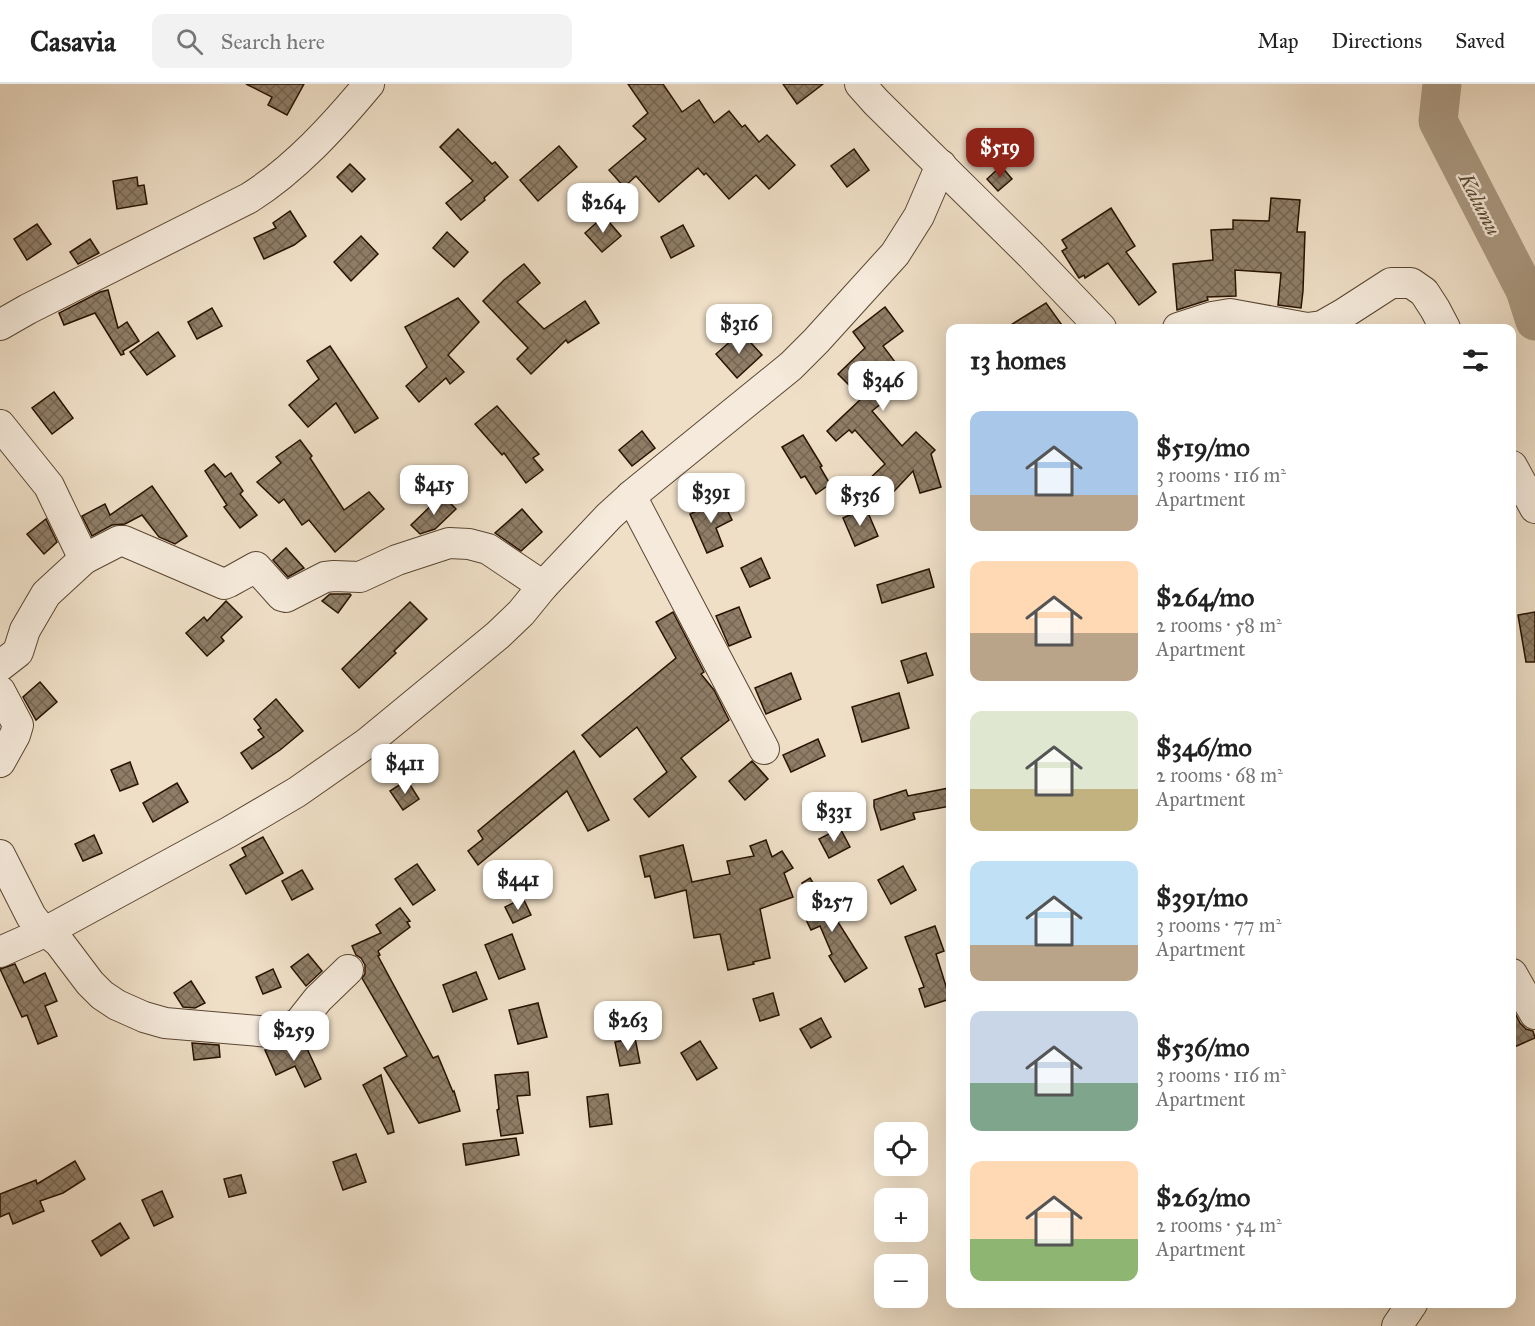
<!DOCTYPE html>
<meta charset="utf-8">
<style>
:root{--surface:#fff;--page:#f2f2f2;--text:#222;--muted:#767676;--line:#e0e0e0;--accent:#8f2418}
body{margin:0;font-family:"IM FELL Great Primer",serif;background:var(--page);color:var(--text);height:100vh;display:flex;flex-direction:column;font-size:22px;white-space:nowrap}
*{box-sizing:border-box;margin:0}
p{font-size:20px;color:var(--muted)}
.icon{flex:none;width:33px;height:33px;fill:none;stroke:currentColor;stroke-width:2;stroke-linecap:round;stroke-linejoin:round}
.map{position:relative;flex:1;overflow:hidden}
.sheet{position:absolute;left:946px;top:240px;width:570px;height:984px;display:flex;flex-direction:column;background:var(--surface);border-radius:12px;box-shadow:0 6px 24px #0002}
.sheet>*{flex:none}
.tools{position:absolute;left:874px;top:1038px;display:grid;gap:12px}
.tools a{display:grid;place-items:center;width:54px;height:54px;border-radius:12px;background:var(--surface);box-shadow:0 6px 24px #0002;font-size:30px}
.price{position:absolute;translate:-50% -51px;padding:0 14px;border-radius:12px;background:#fff;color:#222;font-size:20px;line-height:39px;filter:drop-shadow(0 2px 3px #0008)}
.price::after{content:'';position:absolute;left:50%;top:36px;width:18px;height:14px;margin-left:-9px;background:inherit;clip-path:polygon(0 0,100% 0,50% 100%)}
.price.selected{background:var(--accent);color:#fff}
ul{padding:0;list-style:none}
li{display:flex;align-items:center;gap:18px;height:150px;padding:0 24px}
li span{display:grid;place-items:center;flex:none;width:168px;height:120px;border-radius:12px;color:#555}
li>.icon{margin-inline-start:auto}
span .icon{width:72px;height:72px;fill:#fffc;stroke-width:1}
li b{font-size:26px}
h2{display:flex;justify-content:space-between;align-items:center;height:72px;padding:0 24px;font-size:26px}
header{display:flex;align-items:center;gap:36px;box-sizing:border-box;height:84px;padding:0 30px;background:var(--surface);border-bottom:2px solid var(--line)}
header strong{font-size:28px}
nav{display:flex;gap:33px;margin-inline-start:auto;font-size:21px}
.search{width:420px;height:54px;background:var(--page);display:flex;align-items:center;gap:15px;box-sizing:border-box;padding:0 21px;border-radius:12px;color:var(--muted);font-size:22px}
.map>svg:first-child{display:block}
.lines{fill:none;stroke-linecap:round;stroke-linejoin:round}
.river{stroke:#ab9a83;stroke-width:39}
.building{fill:url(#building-cross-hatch);stroke:#281300;stroke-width:1.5}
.minor-casing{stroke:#5a4632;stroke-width:32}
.minor{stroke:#f5eadb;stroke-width:30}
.labels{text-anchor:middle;stroke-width:5;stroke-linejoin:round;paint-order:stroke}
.water-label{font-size:20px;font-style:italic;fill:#5c4934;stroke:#f5eadb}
</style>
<header>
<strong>Casavia</strong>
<div class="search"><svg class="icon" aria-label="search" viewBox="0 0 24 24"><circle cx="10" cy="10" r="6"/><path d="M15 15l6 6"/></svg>Search here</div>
<nav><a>Map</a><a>Directions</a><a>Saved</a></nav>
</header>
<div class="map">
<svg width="1535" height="1242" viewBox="0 0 1535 1242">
<defs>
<pattern id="building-cross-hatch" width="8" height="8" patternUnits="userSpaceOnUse" patternTransform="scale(1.5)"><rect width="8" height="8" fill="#8f7d67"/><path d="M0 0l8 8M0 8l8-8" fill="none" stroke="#756552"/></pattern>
</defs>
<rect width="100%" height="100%" fill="#efdfc7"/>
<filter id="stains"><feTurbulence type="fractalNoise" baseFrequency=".00333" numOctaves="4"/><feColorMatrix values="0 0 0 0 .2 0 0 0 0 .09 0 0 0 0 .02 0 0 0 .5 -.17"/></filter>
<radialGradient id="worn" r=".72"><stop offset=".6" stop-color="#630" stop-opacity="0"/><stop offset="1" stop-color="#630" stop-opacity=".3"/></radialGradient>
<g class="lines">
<path class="river" d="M1442 0 1438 37 1525 206 1535 237"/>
</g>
<g class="building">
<path d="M246 0H304L287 31 268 21 272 13Z"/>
<path d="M628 0H663L682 28 699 16 714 39 729 27 742 43 745 41 759 58 767 51 795 81 769 105 756 91 729 115 706 89 704 91 698 84 659 118 636 92 624 103 609 86 646 55 633 42 648 29Z"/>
<path d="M783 0H823L797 20Z"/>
<path d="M458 45 492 80 495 78 508 93 484 114 485 116 461 136 446 119 473 97 440 63Z"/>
<path d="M559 62 577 83 538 117 520 96Z"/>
<path d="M854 65 869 86 847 103 831 82Z"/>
<path d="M350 80 365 95 352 108 337 93Z"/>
<path d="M1001 82 1012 95 998 107 987 95Z"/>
<path d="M137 93 138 102 144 101 147 120 117 125 113 97Z"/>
<path d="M1271 114 1300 116 1297 148H1305L1303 207 1301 224 1278 221 1281 189 1235 186 1236 212 1207 213 1208 216 1177 226 1173 180 1213 176 1211 146 1233 145V136L1269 137Z"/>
<path d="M1111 124 1135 162 1126 168 1156 208 1139 221 1108 179 1085 194 1084 191 1079 194 1062 167 1067 164 1062 156Z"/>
<path d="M290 127 306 152 294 161 264 175 254 154 276 144 273 139Z"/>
<path d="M604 132 621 152 602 168 585 149Z"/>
<path d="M37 140 51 160 27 176 14 155Z"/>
<path d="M683 141 694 162 671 174 661 153Z"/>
<path d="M447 148 468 168 454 183 433 164Z"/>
<path d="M361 152 378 170 351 197 334 178Z"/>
<path d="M90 155 99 169 78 180 70 168Z"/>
<path d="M524 180 540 199 517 218 544 245 585 217 599 239 568 259 566 256 531 290 517 275 528 264 483 217 504 196Z"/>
<path d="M108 206 118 244 127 238 139 257 123 267 124 270 121 271 95 229 64 241 59 229 100 208Z"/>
<path d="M458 214 479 238 448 271 464 288 450 300 446 294 419 318 406 302 427 283 405 243Z"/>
<path d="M1046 219 1064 244H1006Z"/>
<path d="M885 223 903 247 883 262 901 286 878 304 887 315 872 327 902 362 916 348 935 366 931 370 941 403 920 409 913 387 885 417 866 398 885 380 855 346 852 349 849 346 836 357 827 347 862 314 838 290 865 264 853 248Z"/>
<path d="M212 224 222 242 197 255 188 238Z"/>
<path d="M158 248 175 272 147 291 130 268Z"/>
<path d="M741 248 762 271 737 294 716 270Z"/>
<path d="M330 262 378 334 355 349 336 319 308 343 289 321 319 295 307 277Z"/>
<path d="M54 308 73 334 52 350 32 324Z"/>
<path d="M497 322 539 370 533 374 543 386 526 399 504 369 502 371 475 340Z"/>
<path d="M642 347 655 364 632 382 619 366Z"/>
<path d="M803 351 822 382 820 383 830 400 816 410 805 392 801 394 782 363Z"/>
<path d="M300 356 312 372 310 374 344 426 369 408 384 425 335 468 309 436 302 441 284 415 279 419 257 398 281 379 276 373Z"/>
<path d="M214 380 225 393 231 389 243 407 240 410 257 431 240 444 224 423 227 421 205 387Z"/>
<path d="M152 402 187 452 175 460 159 453 142 431 125 440 112 441 92 452 82 432 105 420 110 431Z"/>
<path d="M442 411 456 425 435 445 420 450 411 441Z"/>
<path d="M722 415 732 436 716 444 723 462 707 469 690 430Z"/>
<path d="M866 424 878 452 855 462 843 434Z"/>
<path d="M522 425 542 448 521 467 495 449Z"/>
<path d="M46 435 57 458 44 470 27 450Z"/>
<path d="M286 464 304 484 288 493 273 476Z"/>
<path d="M761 474 770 494 750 503 741 484Z"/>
<path d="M929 485 934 503 882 519 877 501Z"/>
<path d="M330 510H350L351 511 338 529 322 517Z"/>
<path d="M226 517 242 533 221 553 224 557 207 572 186 549 204 533 207 537Z"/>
<path d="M410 518 427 535 394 567 396 569 359 604 342 585Z"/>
<path d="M739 523 751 553 729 562 716 532Z"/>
<path d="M673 528 704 588 701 590 714 606 729 636 681 674 696 693 649 733 634 715 667 688 637 643 600 673 582 651 676 574 656 538Z"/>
<path d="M1535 528V578H1526L1518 531Z"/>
<path d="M926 569 933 591 908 599 901 577Z"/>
<path d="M791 589 801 615 766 630 755 604Z"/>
<path d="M40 598 57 618 36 636 23 613Z"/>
<path d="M899 609 909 644 862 658 852 623Z"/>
<path d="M276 615 303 647 280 666 252 685 241 669 264 653 258 646 261 644 254 635Z"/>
<path d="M818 655 825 672 791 688 783 671Z"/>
<path d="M574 667 609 736 588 747 567 707 478 781 468 767 483 755 478 747Z"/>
<path d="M752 677 768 695 745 716 729 697Z"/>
<path d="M130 678 138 700 120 707 111 686Z"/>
<path d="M407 696 419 715 403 726 390 707Z"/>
<path d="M177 699 188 718 153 738 143 719Z"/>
<path d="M949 704 951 722 913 729 915 735 881 746 874 723V716L906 706 908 712Z"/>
<path d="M840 744 850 763 829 774 819 755Z"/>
<path d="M94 751 102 769 83 777 75 760Z"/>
<path d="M263 753 283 789 246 810 230 781 246 772 242 764Z"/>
<path d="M766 756 772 773 782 767 793 784 784 789 793 813 760 825 770 874 753 878 754 880 728 886 720 850 694 854 686 806 655 814 650 792 645 793 640 772 683 761 692 798 730 790 727 777 754 772 750 762Z"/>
<path d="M417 780 435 806 413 821 395 795Z"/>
<path d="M903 782 916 806 891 820 878 796Z"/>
<path d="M302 786 313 805 292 816 282 797Z"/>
<path d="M810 794 824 817 830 814 839 834 836 835 867 884 845 898 829 872 832 870 820 842 811 846 802 827 812 822 802 799Z"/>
<path d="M523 814 531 831 513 839 505 823Z"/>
<path d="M400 824 410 837 407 838 410 843 378 867 380 871 378 872 433 974 438 972 453 1008 454 1007 460 1027 419 1039 384 984 407 972 362 894 365 890V881L361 874 356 871 352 862 381 849 376 841Z"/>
<path d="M935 842 944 867 936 870 950 915 925 923 919 905 924 903 905 853Z"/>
<path d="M512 850 525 885 499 895 485 861Z"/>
<path d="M308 870 322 887 306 902 291 883Z"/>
<path d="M15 880 24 899 45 889 57 917 45 922 57 952 38 960 27 931 22 933 0 885Z"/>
<path d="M273 885 281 903 263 910 256 893Z"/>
<path d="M476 888 487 915 453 928 443 901Z"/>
<path d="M191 897 205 919 195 924 183 923 174 909Z"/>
<path d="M773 909 779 931 760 937 753 915Z"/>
<path d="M538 919 547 953 518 960 509 926Z"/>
<path d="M1516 931 1520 939 1526 945 1533 947 1535 954 1512 964V933Z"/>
<path d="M821 934 831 953 811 964 800 945Z"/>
<path d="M635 954 640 979 620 982 615 958Z"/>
<path d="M303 956 321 995 305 1003 295 982 276 991 265 966 289 962Z"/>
<path d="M700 957 717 984 697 996 681 969Z"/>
<path d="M192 959 219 961 220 973 194 976Z"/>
<path d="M528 988 530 1011 517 1012 523 1049 501 1052 497 1026 499 1025 495 991Z"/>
<path d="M381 991 394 1048 388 1050 363 1001Z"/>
<path d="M608 1010 612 1040 590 1043 587 1013Z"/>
<path d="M516 1054 519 1071 466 1081 463 1060Z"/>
<path d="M356 1070 366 1098 343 1106 333 1078Z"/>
<path d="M75 1077 85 1095 63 1109 40 1117 44 1127 13 1140 9 1129 0 1133V1110L36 1096 37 1100Z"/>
<path d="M241 1091 246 1109 229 1113 224 1095Z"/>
<path d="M162 1107 173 1133 154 1142 142 1116Z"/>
<path d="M120 1139 129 1154 101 1172 92 1157Z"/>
</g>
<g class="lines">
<defs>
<g id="minor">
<path d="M860 0 876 18 1031 171 1101 244"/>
<path d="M0 241 28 225 249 114C295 85 334 42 369 0"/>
<path d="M1178 244 1212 233 1230 230 1307 244 1322 242 1343 230 1391 199H1411L1424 208 1435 225 1445 244"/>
<path d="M0 341 49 402 84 475 119 457H124L224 500 229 498 256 483 282 512 286 513 325 493 334 492 360 493 397 476 449 459 469 460 488 465 543 502"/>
<path d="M1512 382 1535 424"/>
<path d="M631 412 764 665"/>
<path d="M0 582 18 568 25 546 46 510 84 475"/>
<path d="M0 607 18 641 15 651 0 678"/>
<path d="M0 771 31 832 38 841 59 858 90 899 102 911 117 921 144 933 165 939 270 948 286 945 299 939 318 915 348 886"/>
<path d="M0 868 47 847 229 748 297 708 367 659 498 551 521 529 543 502 609 432 631 412 791 282 816 257 895 170 919 132 941 81"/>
<path d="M1512 890 1535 930"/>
<path d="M1397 1242 1412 1220"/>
</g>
</defs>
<use href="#minor" class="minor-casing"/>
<use href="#minor" class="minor"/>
</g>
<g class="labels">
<g class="water-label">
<text transform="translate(1480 120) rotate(63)" y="7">Kalumu</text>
</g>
</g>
<rect width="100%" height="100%" filter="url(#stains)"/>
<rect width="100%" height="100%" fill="url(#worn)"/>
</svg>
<div class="tools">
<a><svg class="icon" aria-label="locate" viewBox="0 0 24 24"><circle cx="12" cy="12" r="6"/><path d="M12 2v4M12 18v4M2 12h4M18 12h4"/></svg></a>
<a>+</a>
<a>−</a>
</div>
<b class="price selected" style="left:1000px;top:95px">$519</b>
<b class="price" style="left:603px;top:150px">$264</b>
<b class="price" style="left:739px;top:271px">$316</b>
<b class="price" style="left:883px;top:328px">$346</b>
<b class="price" style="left:434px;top:432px">$415</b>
<b class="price" style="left:711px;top:440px">$391</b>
<b class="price" style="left:860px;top:443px">$536</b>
<b class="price" style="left:405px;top:711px">$411</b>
<b class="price" style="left:834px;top:759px">$331</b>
<b class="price" style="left:518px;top:827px">$441</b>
<b class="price" style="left:832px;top:849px">$257</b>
<b class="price" style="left:628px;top:968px">$263</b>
<b class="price" style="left:294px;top:978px">$259</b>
<section class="sheet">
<h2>13 homes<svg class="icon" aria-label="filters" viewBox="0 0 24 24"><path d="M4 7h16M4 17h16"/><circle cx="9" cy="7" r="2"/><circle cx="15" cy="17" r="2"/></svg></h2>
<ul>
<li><span style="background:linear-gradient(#a9c7e8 70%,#b9a48a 0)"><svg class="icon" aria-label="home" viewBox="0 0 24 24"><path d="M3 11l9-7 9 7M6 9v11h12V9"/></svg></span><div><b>$519/mo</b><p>3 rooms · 116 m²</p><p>Apartment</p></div></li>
<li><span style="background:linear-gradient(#ffd9b3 60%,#b9a48a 0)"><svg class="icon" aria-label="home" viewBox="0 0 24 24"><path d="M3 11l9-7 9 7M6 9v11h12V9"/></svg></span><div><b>$264/mo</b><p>2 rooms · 58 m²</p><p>Apartment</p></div></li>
<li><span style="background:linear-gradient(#dfe7d0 65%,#c2b280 0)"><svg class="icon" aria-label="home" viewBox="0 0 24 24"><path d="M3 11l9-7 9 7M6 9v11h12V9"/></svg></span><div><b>$346/mo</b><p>2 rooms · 68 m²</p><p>Apartment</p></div></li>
<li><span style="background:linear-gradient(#bfe0f5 70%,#b9a48a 0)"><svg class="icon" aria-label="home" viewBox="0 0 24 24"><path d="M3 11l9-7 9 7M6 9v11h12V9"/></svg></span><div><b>$391/mo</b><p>3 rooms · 77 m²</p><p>Apartment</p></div></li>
<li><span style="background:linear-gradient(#c9d6e8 60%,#7fa58c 0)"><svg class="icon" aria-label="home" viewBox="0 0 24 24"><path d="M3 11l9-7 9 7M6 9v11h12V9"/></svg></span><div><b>$536/mo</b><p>3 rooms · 116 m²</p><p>Apartment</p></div></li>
<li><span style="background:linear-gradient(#ffd9b3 65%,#8fb573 0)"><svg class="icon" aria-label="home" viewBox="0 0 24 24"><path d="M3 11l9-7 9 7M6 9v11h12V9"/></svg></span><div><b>$263/mo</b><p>2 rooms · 54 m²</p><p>Apartment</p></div></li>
</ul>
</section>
</div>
